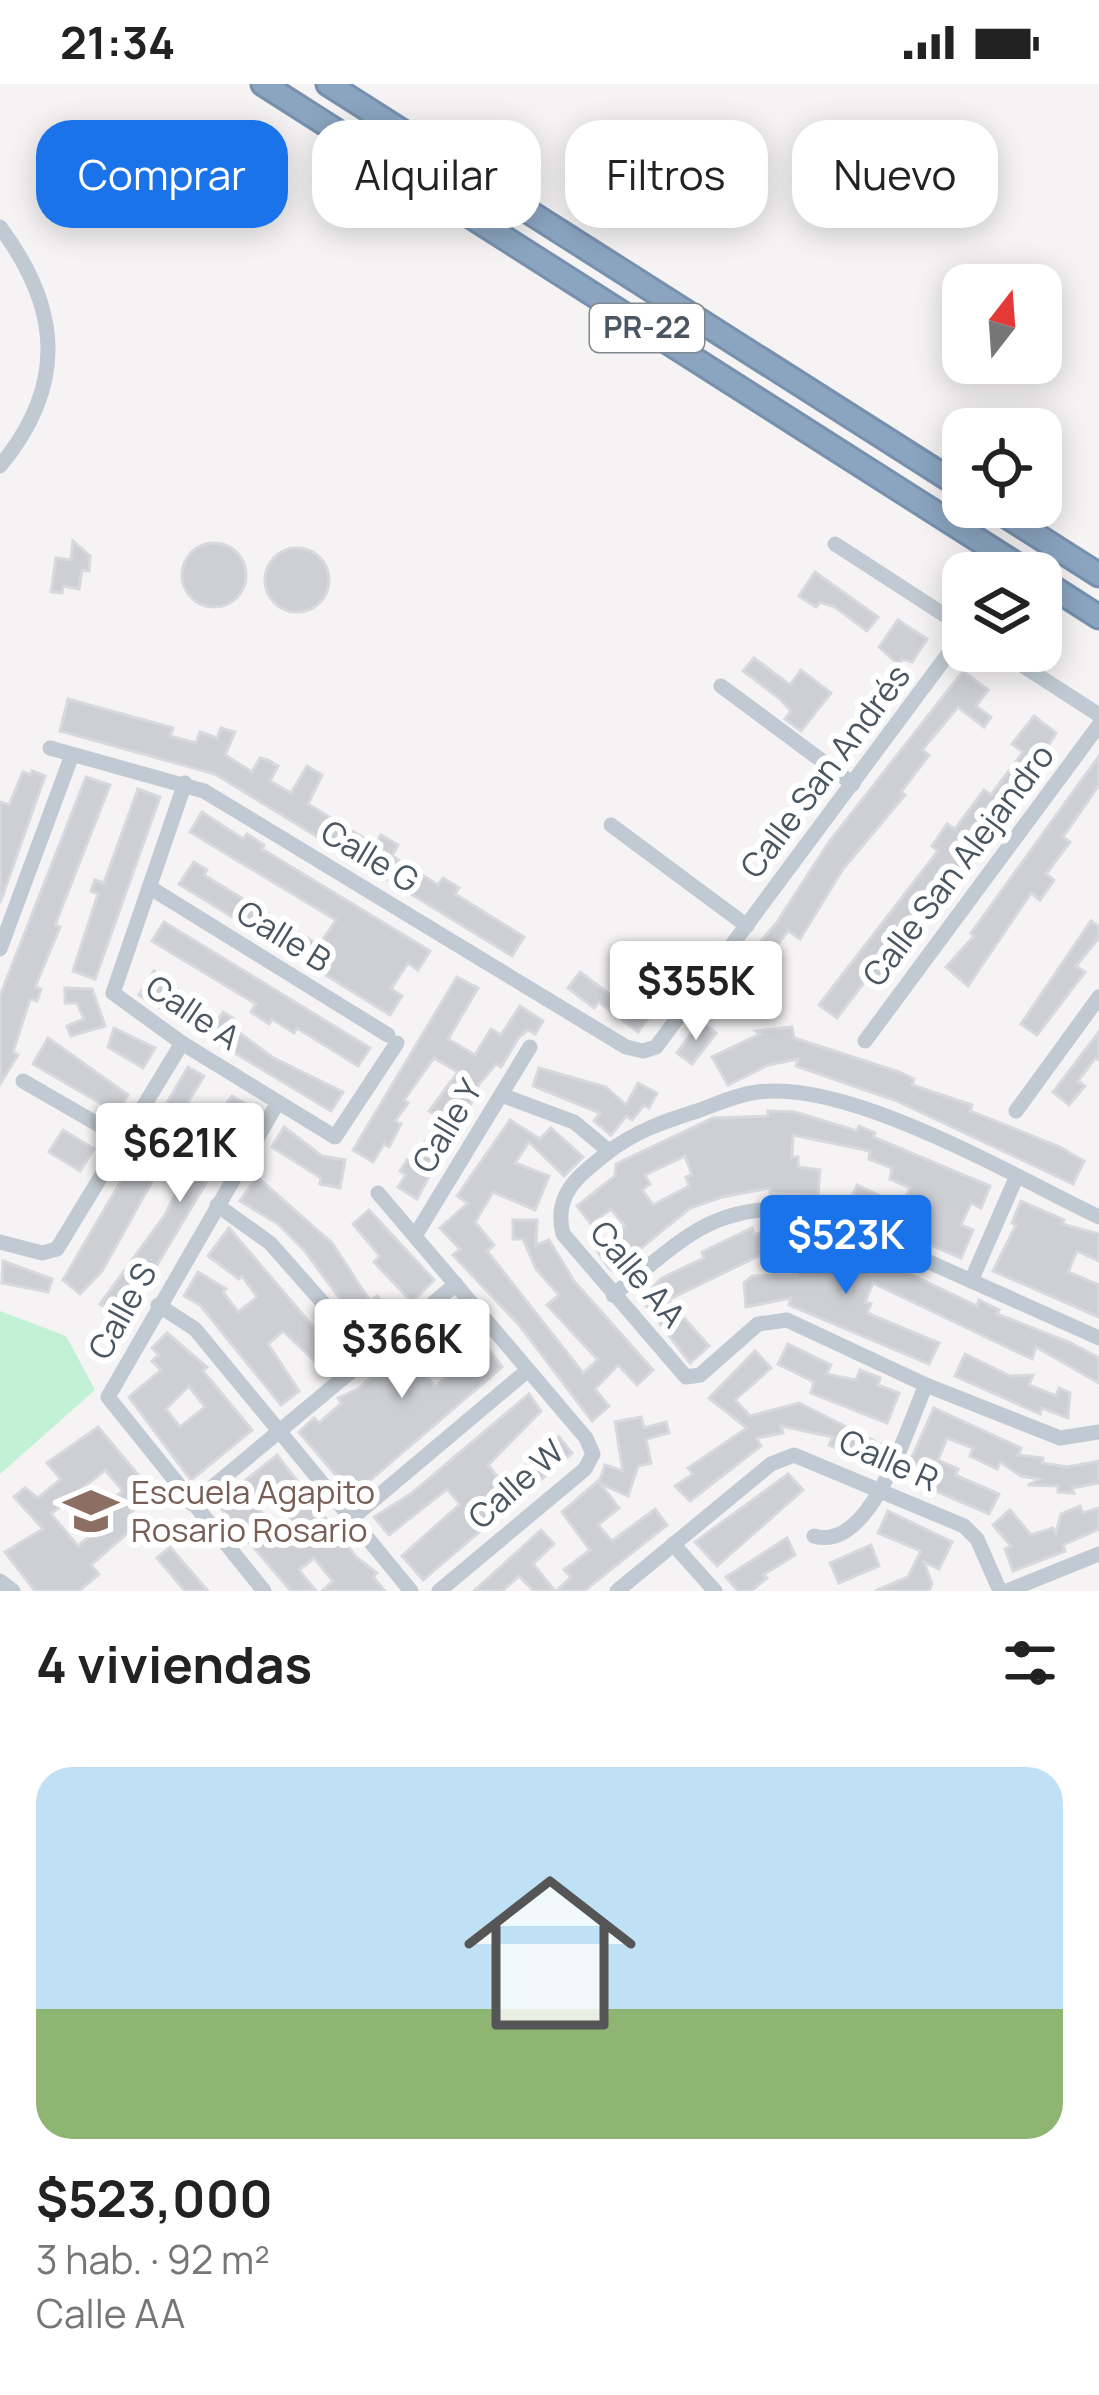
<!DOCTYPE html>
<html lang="es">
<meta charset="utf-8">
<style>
:root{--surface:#fff;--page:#f2f2f2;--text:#222;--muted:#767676;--line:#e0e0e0;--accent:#1a73e8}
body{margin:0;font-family:Manrope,sans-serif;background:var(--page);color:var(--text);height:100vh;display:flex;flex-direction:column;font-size:45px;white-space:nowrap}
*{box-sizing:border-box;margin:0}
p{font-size:39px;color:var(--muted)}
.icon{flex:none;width:66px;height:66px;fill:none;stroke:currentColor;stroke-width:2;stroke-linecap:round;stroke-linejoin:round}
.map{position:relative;height:1507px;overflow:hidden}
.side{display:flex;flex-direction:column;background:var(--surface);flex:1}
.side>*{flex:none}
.banner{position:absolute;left:36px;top:36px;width:1029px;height:108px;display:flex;gap:24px}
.needle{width:78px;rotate:17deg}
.fabs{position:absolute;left:942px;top:180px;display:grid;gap:24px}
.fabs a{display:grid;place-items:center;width:120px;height:120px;border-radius:24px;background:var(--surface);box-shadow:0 6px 30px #0003;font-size:60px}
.price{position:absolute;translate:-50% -102px;padding:0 27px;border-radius:12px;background:#fff;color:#222;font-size:39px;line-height:78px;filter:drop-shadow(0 3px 6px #0008)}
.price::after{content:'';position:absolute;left:50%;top:72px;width:36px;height:27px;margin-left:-18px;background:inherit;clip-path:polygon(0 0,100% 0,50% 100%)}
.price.selected{background:var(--accent);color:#fff}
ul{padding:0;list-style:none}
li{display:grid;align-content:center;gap:24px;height:636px;padding:0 36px}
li+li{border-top:3px solid var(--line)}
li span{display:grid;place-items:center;height:372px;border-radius:36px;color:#555}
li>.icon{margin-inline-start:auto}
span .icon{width:216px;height:216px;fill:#fffc;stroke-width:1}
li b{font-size:51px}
h2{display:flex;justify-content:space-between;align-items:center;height:144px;padding:0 36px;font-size:51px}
.pill{padding:0 42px;border-radius:36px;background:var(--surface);box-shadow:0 6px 30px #0003;font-size:42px;line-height:108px}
.pill.selected{background:var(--accent);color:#fff}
.status{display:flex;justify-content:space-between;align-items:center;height:84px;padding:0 60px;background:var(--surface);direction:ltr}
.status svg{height:33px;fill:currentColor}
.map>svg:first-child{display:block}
.green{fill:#c3f1d5}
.building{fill:#cdcfd5;stroke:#d7d9de;stroke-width:3;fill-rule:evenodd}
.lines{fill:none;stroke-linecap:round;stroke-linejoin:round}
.highway-casing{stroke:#7690ad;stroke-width:27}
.minor{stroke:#c1cad2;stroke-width:15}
.highway{stroke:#8ba5c1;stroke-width:21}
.labels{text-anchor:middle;stroke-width:12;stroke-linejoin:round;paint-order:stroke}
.shield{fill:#fff;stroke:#808990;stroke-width:3}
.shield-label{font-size:30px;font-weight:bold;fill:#4a5661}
.street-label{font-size:33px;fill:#4a5661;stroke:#fff}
.education-label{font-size:33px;fill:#785e54;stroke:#fff;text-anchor:start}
</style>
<div class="status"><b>21:34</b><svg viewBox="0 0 49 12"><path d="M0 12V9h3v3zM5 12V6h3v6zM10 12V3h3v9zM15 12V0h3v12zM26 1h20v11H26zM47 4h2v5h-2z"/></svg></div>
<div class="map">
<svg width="1099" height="1507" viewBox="0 0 1099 1507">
<rect width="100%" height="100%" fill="#f5f3f3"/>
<path class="green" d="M0 1227 66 1252 95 1306 0 1390Z"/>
<g class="building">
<path d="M73 457 90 472 89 487 82 486 79 505 63 502 62 509 51 508 56 474 71 476Z"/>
<circle cx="214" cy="491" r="32"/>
<circle cx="297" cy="496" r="32"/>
<path d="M815 488 878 533 867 547 835 523 820 518 816 523 799 512Z"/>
<path d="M898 536 927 555 912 578 902 575 899 581 879 563Z"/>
<path d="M754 574 790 601 801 586 831 609 801 647 785 635 791 627 780 615 743 587Z"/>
<path d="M963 587 988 606 976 622 991 633 984 643 958 623 922 666 929 671 901 708 905 711 843 785 800 855 788 847 764 878 770 882 738 933 713 914 777 838 829 758Z"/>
<path d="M68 615 173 644 170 652 196 659 200 648 217 654 221 644 235 648 225 671 252 688 260 674 268 676 278 682 270 697 291 709 307 682 322 691 308 720 375 761 381 751 398 761 392 772 438 801 443 794 459 804 455 810 524 853 512 872 215 690 60 647Z"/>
<path d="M1034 632 1056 649 1034 684 875 903 865 897 837 934 819 921 938 767 932 762 947 740 955 745 984 706 991 711 1023 668 1012 660Z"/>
<path d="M1099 672V701L1063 753 1070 758 1046 790 1054 796 1040 816 1031 809 968 902 946 883 974 852 971 849Z"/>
<path d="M32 687 45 692 0 819V718L9 721 23 688 31 691Z"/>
<path d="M86 693 110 701 55 841 60 843 35 903 41 905 37 917 30 915 13 968 18 971 0 1000V912Z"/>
<path d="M138 705 160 713 95 895 73 887 98 810 91 807 95 796 104 799Z"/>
<path d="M202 728 243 755 247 750 264 761 262 765 430 867 418 886 408 879 391 905 402 912 390 931 179 800 194 778 207 786 204 791 319 861 336 836 190 748Z"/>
<path d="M1091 837 1099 843V854L1076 882 1085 888 1037 951 1021 940Z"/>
<path d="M164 838 370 964 358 982 297 944 294 949 272 935 269 940 251 928 256 920 152 857Z"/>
<path d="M154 887 218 936 223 928 234 935 230 942 272 973 343 1008 331 1027 139 911Z"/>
<path d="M580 888 616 915 625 903 643 916 637 924 649 933 638 948 599 918 594 924 568 904Z"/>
<path d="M457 893 478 904 448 955 475 971 491 945 501 951 520 922 543 937 535 950 528 946 519 953 501 983 496 980 479 1000 458 1051 448 1067 444 1064 417 1115 398 1103 406 1091 400 1087 407 1076 412 1079 440 1033 429 1027 458 988 434 974 404 1016 408 1019 395 1037 401 1040 389 1063 384 1060 373 1078 353 1066Z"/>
<path d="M65 904 92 905 105 942 71 952 67 942 84 935 77 919H65Z"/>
<path d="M700 937 716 949 692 980 677 969Z"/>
<path d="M792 943 794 954 899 988 914 995 912 1001 972 1021 970 1027 1060 1063 1084 1077 1073 1100 897 1017 796 982 798 975 768 981 728 1001 712 973 760 950 756 947Z"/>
<path d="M114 944 155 964 143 984 108 963Z"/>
<path d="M1099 948V976L1095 974 1078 997 1085 1002 1069 1021 1053 1008Z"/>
<path d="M48 954 128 1011 117 1029 33 980Z"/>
<path d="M188 983 204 992 165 1056 173 1060 102 1187 80 1210 63 1196Z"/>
<path d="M539 984 606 1003 626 1021 638 999 657 1009 649 1024 644 1021 632 1036 626 1032 611 1051 594 1037 600 1029 533 1002Z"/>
<path d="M232 1012 252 1024 241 1043 246 1046 222 1082 215 1084 124 1236 100 1220 165 1131 206 1047Z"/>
<path d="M768 1027 795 1028 857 1047 859 1042 875 1049 873 1053 990 1102 981 1124 971 1119 961 1141 973 1146 961 1174 847 1125 857 1101 902 1122 910 1104 890 1095 892 1084 869 1075 870 1067 793 1051 792 1073H798V1083L820 1086 818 1111 770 1109V1104L722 1113 690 1124 613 1187 608 1183 596 1165 625 1142 611 1125 591 1140 577 1122 615 1092 616 1080 713 1034 768 1032ZM685 1072 692 1091 686 1093 689 1102 653 1121 642 1106 650 1100 645 1091Z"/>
<path d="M510 1036 540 1055 551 1044 583 1073 564 1092 529 1058 515 1079 549 1092 535 1126 493 1108 475 1138 494 1161 487 1167 583 1289 598 1276 547 1221 559 1211 536 1185 523 1155H513V1136H537L536 1161 549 1156 574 1197 653 1286 637 1301 618 1281 595 1305 609 1322 592 1337 520 1242 453 1171 460 1165 440 1144 468 1119 457 1112Z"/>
<path d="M284 1043 322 1072 345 1076 340 1104 320 1100 321 1094 272 1063Z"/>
<path d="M63 1046 94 1065 80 1087 49 1068Z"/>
<path d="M257 1093 332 1159 370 1217 377 1212 385 1222 379 1227 385 1235 366 1250 304 1166 278 1140 240 1117Z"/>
<path d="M1021 1117 1064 1136 1062 1140 1099 1150V1177L1077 1167 1068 1188 1099 1201V1233L993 1187 1016 1141 1012 1139Z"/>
<path d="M369 1126 434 1196 412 1218 374 1178 380 1172 353 1140Z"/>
<path d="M772 1143 815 1145 977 1222 979 1216 999 1226 997 1230 1071 1259 1099 1274V1299L1036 1263 1032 1275 873 1199 865 1218 871 1220 867 1229 939 1259 929 1280 789 1221 791 1214 746 1223 744 1199 752 1192 797 1191 802 1173 785 1172V1159L668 1216 709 1262 690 1279 641 1215 662 1194 704 1174 702 1168 752 1144 755 1151Z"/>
<path d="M229 1144 339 1273 323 1285 283 1247 268 1260 299 1307 281 1321 200 1221 184 1212 198 1188 226 1205 223 1208 238 1228 257 1213 242 1192 239 1195 208 1172Z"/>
<path d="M3 1177 52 1195 48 1208 2 1199Z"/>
<path d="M455 1221 502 1283 353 1411 299 1348 314 1334 319 1339 342 1319 338 1314 358 1305ZM454 1260 466 1274 435 1303 423 1287Z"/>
<path d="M167 1249 207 1283 203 1287 252 1346 191 1396 129 1313 161 1286 152 1277 159 1271 152 1264ZM189 1302 205 1323 180 1343 166 1325Z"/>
<path d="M788 1260 831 1281 826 1290 856 1296 860 1286 880 1294 878 1301 899 1309 887 1339 811 1309 814 1298 778 1280Z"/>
<path d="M755 1267 771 1284 735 1316 750 1332 799 1319 880 1360 872 1379 829 1361 833 1353 781 1342 783 1349 756 1354 761 1362 690 1417 675 1402 693 1390 688 1384 747 1344 709 1314Z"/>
<path d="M965 1270 1010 1292 1033 1291 1029 1301 1056 1312 1059 1304 1070 1309 1068 1334 1042 1324 1040 1330 955 1292Z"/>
<path d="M529 1310 541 1327 488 1381 503 1400 559 1353 572 1369 423 1496 402 1472 460 1420 447 1405 389 1451 374 1433 412 1409Z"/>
<path d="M934 1324 1021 1364 1018 1371 1043 1374 1042 1379 1067 1383 1099 1377V1399L1072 1404 1074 1409 1058 1408V1402L1028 1401 1040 1395 1021 1392 1000 1378 997 1385 970 1372 973 1364 947 1354 938 1376 958 1385 955 1391 999 1410 989 1430 903 1393Z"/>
<path d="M641 1333 644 1344 666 1338 669 1349 646 1355 651 1379 638 1382 628 1412 599 1399 605 1381 623 1387 615 1338Z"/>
<path d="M98 1343 144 1398 138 1404 147 1415 131 1428 140 1438 91 1481 99 1490 79 1507H35L5 1468 43 1445 14 1413 25 1404 38 1414 61 1395 47 1379ZM105 1386 123 1407 100 1425 109 1436 78 1462 51 1430Z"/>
<path d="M277 1371 356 1473 377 1489 373 1493 385 1507H322L333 1497 314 1474 299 1486 316 1507H291L230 1436 217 1419ZM272 1403 296 1430 277 1447 254 1419Z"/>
<path d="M788 1390 803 1406 717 1482 695 1458Z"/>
<path d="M598 1397 619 1424 598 1441 612 1457 655 1425 667 1441 584 1507H556L571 1493 564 1486 590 1466 562 1428Z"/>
<path d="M1080 1422 1083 1429 1099 1424V1445L1063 1461 1065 1467 1013 1487 1005 1465 1011 1462 993 1441 1010 1426 1031 1451 1053 1444 1056 1449 1061 1430Z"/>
<path d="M888 1427 952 1458 939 1485 924 1478 932 1500 929 1507H875L908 1493 921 1467 878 1449Z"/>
<path d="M541 1446 554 1460 533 1480 555 1507H534L519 1492 502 1507H474Z"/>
<path d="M787 1454 795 1471 763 1491 767 1494 751 1507H738L726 1493Z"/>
<path d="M871 1461 879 1482 839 1499 830 1479Z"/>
<path d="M170 1463 208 1507H185L157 1474Z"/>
</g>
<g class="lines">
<defs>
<g id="highway">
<path d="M263 0 1030 489"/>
<path d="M328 0 963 404"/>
<path d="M992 423 1099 491"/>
<path d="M1041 496 1099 533"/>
</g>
</defs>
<use href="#highway" class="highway-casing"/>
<g class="minor">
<path d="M0 143C62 226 66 302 0 382"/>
<path d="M835 460 963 543"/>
<path d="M1000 567 1099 631"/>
<path d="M721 602 853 700"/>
<path d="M50 664 204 707 626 963 643 967 656 963 963 550"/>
<path d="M185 699 113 909 182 959 335 1053 397 959"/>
<path d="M611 741 747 842"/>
<path d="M149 803 388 951"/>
<path d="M0 865 72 671"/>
<path d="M865 957 1099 641"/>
<path d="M23 997 125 1056"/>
<path d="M501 1011 574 1038 609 1067"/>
<path d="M1016 1027 1099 913"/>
<path d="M378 1109 586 1354 593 1370 585 1385 439 1507"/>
<path d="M217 1121 270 1159 369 1271"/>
<path d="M1099 1133C1013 1092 852 996 758 1008 738 1010 717 1020 697 1027 665 1037 633 1048 606 1070 577 1093 553 1111 563 1150L686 1293 700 1291 758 1240 787 1236 926 1301 1060 1354 1099 1348"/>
<path d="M415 1152 530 963"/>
<path d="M0 1158 42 1169 57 1165 182 959"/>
<path d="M971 1197 1016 1094"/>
<path d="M613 1211C688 1152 713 1116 815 1127L1099 1254"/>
<path d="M158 1221 195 1245 411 1507"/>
<path d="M192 1420 456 1200"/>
<path d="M351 1435 528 1286"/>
<path d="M814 1452C871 1469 907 1343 926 1301"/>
<path d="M673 1460 715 1507"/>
<path d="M0 1497 13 1507"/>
<path d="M264 1507 108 1313 278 1018"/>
<path d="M617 1507 771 1380 794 1371 964 1442 977 1455 1000 1507"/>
<path d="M1007 1507 1099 1470"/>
</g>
<use href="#highway" class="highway"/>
</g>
<defs>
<symbol id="school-bare" viewBox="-9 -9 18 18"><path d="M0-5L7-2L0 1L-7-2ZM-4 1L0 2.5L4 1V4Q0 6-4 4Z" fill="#8d6e63" stroke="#fff" stroke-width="2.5" paint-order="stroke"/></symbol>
</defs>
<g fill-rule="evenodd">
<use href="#school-bare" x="53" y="1389" width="76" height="76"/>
</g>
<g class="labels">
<rect class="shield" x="590" y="220" width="114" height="48" rx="9"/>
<g class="shield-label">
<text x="647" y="254">PR-22</text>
</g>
<g class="street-label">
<text transform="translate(825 687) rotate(-53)" y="12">Calle San Andrés</text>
<text transform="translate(370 772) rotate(31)" y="12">Calle G</text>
<text transform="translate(958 781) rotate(-53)" y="12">Calle San Alejandro</text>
<text transform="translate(284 852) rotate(32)" y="12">Calle B</text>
<text transform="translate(193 928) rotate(34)" y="12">Calle A</text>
<text transform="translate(447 1042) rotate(-59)" y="12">Calle Y</text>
<text transform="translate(638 1190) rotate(50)" y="12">Calle AA</text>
<text transform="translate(122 1227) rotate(-61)" y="12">Calle S</text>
<text transform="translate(889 1376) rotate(24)" y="12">Calle R</text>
<text transform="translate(516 1400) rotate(-42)" y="12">Calle W</text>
</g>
<g class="education-label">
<text x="131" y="1420">Escuela Agapito<tspan x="131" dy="38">Rosario Rosario</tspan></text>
</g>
</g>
</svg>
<div class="fabs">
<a><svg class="needle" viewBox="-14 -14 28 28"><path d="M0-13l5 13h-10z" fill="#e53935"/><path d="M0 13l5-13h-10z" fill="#767676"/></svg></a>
<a><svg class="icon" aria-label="locate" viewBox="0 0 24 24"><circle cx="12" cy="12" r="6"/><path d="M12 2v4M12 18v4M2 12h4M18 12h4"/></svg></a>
<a><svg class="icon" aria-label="layers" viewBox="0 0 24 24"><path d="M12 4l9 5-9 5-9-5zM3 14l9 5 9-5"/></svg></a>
</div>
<b class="price" style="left:696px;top:959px">$355K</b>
<b class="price" style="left:180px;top:1121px">$621K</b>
<b class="price selected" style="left:846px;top:1213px">$523K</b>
<b class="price" style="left:402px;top:1317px">$366K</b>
<div class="banner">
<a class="pill selected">Comprar</a>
<a class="pill">Alquilar</a>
<a class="pill">Filtros</a>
<a class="pill">Nuevo</a>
</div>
</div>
<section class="side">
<h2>4 viviendas<svg class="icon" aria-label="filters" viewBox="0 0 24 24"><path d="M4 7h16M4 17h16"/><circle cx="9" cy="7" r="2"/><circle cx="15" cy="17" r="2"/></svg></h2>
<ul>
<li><span style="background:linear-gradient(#bfe0f5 65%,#8fb573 0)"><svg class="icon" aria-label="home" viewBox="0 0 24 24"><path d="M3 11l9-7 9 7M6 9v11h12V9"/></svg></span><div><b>$523,000</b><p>3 hab. · 92 m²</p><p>Calle AA</p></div></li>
</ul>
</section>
